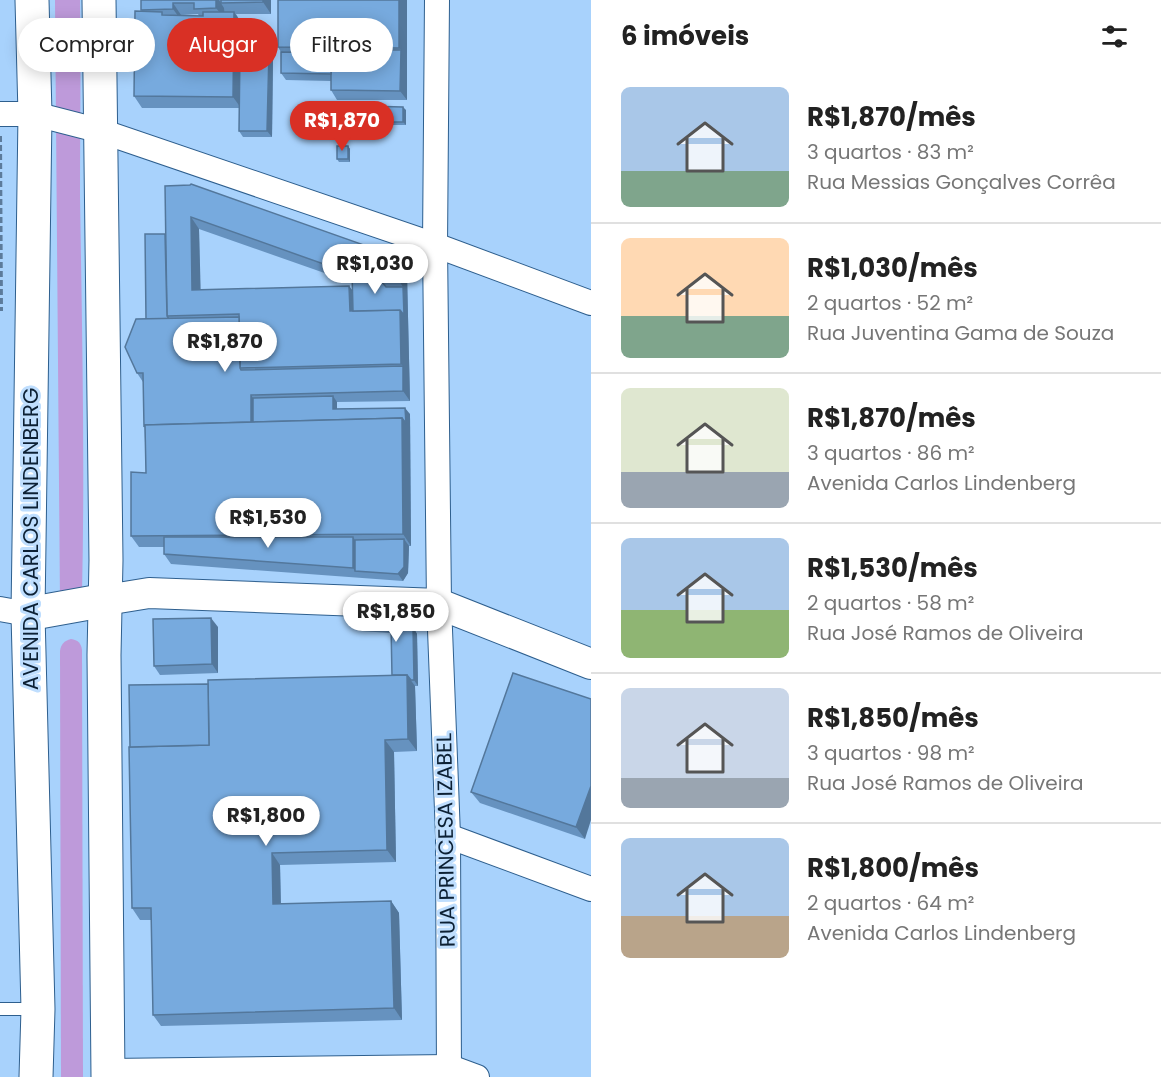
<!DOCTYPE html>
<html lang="pt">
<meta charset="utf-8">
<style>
:root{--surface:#fff;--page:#f6f6f6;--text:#222;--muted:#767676;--line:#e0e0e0;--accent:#d93025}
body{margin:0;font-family:Poppins,sans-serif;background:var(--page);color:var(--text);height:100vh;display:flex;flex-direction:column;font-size:22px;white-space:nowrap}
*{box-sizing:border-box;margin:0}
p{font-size:20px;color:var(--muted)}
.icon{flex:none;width:33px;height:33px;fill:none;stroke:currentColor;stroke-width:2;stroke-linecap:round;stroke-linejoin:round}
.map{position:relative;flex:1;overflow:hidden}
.sheet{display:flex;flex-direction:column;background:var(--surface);width:570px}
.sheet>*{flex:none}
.hud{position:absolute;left:18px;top:18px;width:483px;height:54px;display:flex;gap:12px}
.price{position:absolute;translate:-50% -51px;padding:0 14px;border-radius:21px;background:#fff;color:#222;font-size:20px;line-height:39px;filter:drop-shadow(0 2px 3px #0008)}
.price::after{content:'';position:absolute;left:50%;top:36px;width:18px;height:14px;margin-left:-9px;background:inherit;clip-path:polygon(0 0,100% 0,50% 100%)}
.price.current{background:var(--accent);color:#fff}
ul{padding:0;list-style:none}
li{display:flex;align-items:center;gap:18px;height:150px;padding:0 30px}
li+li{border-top:2px solid var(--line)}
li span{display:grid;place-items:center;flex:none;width:168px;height:120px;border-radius:9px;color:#555}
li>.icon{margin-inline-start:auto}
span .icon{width:72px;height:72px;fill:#fffc;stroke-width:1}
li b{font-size:26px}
h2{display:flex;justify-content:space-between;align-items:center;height:72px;padding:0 30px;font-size:26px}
.chip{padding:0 21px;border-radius:27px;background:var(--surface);box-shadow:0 3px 15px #0003;font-size:21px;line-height:54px}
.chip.current{background:var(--accent);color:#fff}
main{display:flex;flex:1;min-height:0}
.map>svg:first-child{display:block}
.garden{fill:#be9ada}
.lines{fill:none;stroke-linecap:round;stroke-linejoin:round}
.service-casing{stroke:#2e5f8e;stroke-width:14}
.minor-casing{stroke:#2e5f8e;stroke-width:26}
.tertiary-casing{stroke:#2e5f8e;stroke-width:32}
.primary-casing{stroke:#2e5f8e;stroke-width:35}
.path{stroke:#5c7b9b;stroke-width:4;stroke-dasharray:6 3;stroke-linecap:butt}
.service{stroke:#fff;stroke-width:12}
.minor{stroke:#fff;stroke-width:24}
.tertiary{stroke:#fff;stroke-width:30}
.primary{stroke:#fff;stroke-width:33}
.wall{fill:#6692bf;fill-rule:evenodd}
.shaded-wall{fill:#53779b}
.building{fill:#77aade;stroke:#53779b;stroke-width:1.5}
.labels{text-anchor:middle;stroke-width:6;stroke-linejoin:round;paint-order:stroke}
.street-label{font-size:21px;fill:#0c2034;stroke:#bfdefe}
</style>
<main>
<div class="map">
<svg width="591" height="1077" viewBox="0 0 591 1077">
<rect width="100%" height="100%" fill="#a8d2fc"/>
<g class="garden">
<path d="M55 0H80C81 65 80 131 80 196 82 329 85 461 82 594L60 603Z"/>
<path d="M71 639C78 640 81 643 82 650L83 1077H61L60 651C61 644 64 641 71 639Z"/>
</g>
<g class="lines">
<defs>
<path id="service" d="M0 1009H37"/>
<g id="minor">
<path d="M437 0 435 245 439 604 448 836 449 1077"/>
<path d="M0 114H35L101 131 435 245 591 303"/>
<path d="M0 609 28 614"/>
<path d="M448 836 591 889"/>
<path d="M108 1071 450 1067 477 1077"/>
</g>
<path id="tertiary" d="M106 600 149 593 439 604 591 664"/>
<g id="primary">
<path d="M32 0 35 114 28 614 38 1009 36 1077"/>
<path d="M99 0 106 560 104 655 108 1077"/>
<path d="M28 614 106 600"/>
</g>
</defs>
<use href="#service" class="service-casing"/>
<use href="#minor" class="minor-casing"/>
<use href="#tertiary" class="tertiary-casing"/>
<use href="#primary" class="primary-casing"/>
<path class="path" d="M0 136 1 311"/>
<use href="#service" class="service"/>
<use href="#minor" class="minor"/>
<use href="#tertiary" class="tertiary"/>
<use href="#primary" class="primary"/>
</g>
<g class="wall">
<path d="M141 0H271V14H236L242 24V51H269L273 58 272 137H243L239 131V108H142L134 96 142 11 141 10ZM198 14 199 16 181 15Z"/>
<path d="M407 0V100H337L331 90V81L286 80 281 73V52L278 47Z"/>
<path d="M406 110V125H366L364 122Z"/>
<path d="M348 146 350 149V162H339L337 159Z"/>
<path d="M165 186 395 256 407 274 410 401 337 402V409L410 414 411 546H409L408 573 403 581 171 564 164 554V547H139L131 536 146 473 143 382 137 373 146 319 165 234ZM199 229 353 283V291L349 286 200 290Z"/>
<path d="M356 625 413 627 417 634 418 686H415L417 751 394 752 396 862 280 865 281 904 391 901 399 913 402 1020 161 1026 153 1015 151 920H140L132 908 130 747 208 684 392 675 391 633 360 631Z"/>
<path d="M218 627V673L160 675 154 666Z"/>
<path d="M591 699 585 839 480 803 471 792Z"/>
</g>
<g class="shaded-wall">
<path d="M216 0H219L224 8 225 19 216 8Z"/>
<path d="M263 0H271V14L263 2Z"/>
<path d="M399 0H407V100L400 91 401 50 399 48Z"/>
<path d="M173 3 181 15V20L173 9Z"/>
<path d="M234 12 242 24 241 108 233 97Z"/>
<path d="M269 51 273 58 272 137 267 131Z"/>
<path d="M403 107 406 110V125L403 122Z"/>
<path d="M348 146 350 149V162L348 159Z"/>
<path d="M191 217 199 229 201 302 192 290Z"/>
<path d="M399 263 407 274 410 401 403 391V366L401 364 400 310 403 287 400 282Z"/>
<path d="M349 267 357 279V285L349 273Z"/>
<path d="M349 286 358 298V316L350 311Z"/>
<path d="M251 395 257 404 258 427 251 424Z"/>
<path d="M333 396 337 402V416L333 409Z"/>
<path d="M405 408 410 414 411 546 403 534 402 418Z"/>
<path d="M353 537 359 546 355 571 353 568Z"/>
<path d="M404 539 409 546 408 573 403 581 398 574Z"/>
<path d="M211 618 218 627V673L212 664Z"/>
<path d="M413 627 417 634 418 686 414 680Z"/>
<path d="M407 675 415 686 417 751 408 739Z"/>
<path d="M385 740 394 752 396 862 387 850Z"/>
<path d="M591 786V820L585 839 576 827Z"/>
<path d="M272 853 280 865 281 916 273 904Z"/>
<path d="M391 901 399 913 402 1020 394 1008Z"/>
</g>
<g class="building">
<path d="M141 0H216V8L194 9V3H173V9L141 10Z"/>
<path d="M221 0H263V2L221 3Z"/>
<path d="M278 0H399V48L278 47Z"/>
<path d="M135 11 162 12V15L203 16V12H234L233 97 134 96Z"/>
<path d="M331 50H401L400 91 331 90Z"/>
<path d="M240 51H269L267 131H239Z"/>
<path d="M281 52 331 53V74L281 73Z"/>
<path d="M364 106 403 107V122H364Z"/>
<rect x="337" y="146" width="11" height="13"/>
<path d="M191 184 395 256 399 263 400 282H382V276L349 267V273L191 217 192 290 349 286 350 311 400 310 401 364 240 368 239 314 167 316 165 186 190 185Z"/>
<path d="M145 234H165L167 316 169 319H146Z"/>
<path d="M352 272 382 280V282L386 287H403L404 315 400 310 353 311Z"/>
<path d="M239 317 240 368 241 370 403 366V391L251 395V422L145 425 144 427 143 373H137L125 347 136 319Z"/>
<path d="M333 396V409L405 408 406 423 402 418 253 422V398Z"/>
<path d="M402 418 403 534 131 536V472L146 473 145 425Z"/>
<path d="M164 537H353V568L164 554Z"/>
<path d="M404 539V567L398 574 355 571V540Z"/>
<path d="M356 615 388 617 413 627 414 680H411L407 675H392L391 626 356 625Z"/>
<path d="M211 618 212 664 154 666 153 619Z"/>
<path d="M513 673 591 699V786L576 827 471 792Z"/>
<path d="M407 675 408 739 385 740 387 850 272 853 273 904 391 901 394 1008 153 1015 151 908H132L129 747 209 745 208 680Z"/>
<path d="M208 684 209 745 130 747 129 685Z"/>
</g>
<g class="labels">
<g class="street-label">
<text transform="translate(31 539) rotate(-90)" y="7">AVENIDA CARLOS LINDENBERG</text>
<text transform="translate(446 840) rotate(-91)" y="7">RUA PRINCESA IZABEL</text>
</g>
</g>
</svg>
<b class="price current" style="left:342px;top:152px">R$1,870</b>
<b class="price" style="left:375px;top:295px">R$1,030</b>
<b class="price" style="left:225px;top:373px">R$1,870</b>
<b class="price" style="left:268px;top:549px">R$1,530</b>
<b class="price" style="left:396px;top:643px">R$1,850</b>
<b class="price" style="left:266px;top:847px">R$1,800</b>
<div class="hud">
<a class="chip">Comprar</a>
<a class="chip current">Alugar</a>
<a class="chip">Filtros</a>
</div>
</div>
<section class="sheet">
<h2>6 imóveis<svg class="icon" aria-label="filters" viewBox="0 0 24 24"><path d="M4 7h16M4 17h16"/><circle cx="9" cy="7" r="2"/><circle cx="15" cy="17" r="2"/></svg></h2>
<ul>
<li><span style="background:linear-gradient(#a9c7e8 70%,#7fa58c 0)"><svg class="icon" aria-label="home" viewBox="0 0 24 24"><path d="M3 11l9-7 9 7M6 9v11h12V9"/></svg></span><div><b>R$1,870/mês</b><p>3 quartos · 83 m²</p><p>Rua Messias Gonçalves Corrêa</p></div></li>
<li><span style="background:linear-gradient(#ffd9b3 65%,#7fa58c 0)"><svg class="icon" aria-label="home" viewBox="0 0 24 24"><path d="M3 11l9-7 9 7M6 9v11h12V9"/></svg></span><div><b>R$1,030/mês</b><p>2 quartos · 52 m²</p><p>Rua Juventina Gama de Souza</p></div></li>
<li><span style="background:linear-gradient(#dfe7d0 70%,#9aa5b1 0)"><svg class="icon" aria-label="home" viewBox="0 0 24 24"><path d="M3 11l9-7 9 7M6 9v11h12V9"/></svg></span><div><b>R$1,870/mês</b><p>3 quartos · 86 m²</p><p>Avenida Carlos Lindenberg</p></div></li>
<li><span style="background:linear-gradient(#a9c7e8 60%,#8fb573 0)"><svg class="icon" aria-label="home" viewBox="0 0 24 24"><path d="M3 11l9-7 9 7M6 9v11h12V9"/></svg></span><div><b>R$1,530/mês</b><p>2 quartos · 58 m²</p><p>Rua José Ramos de Oliveira</p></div></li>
<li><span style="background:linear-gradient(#c9d6e8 75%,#9aa5b1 0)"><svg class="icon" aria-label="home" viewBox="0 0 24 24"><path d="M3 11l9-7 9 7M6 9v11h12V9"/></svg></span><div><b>R$1,850/mês</b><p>3 quartos · 98 m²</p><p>Rua José Ramos de Oliveira</p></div></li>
<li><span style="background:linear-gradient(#a9c7e8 65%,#b9a48a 0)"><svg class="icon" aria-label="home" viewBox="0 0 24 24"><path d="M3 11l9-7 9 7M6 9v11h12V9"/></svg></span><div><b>R$1,800/mês</b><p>2 quartos · 64 m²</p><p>Avenida Carlos Lindenberg</p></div></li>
</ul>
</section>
</main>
